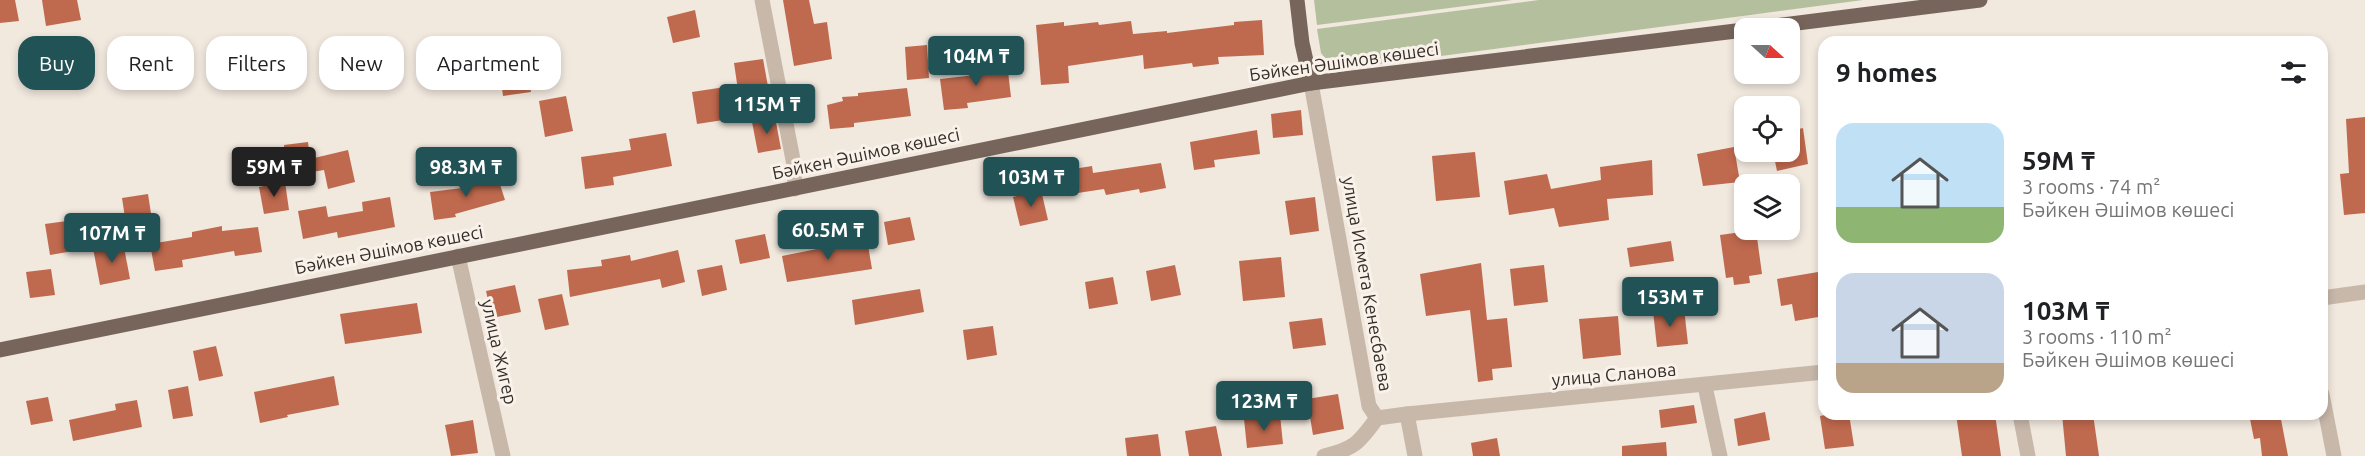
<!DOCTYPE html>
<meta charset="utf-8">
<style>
:root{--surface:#fff;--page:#f2f2f2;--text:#202124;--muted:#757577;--accent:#215255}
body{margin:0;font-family:Ubuntu,sans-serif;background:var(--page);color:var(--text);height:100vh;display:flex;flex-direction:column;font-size:22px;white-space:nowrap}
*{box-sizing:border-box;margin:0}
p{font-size:20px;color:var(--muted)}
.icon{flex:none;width:33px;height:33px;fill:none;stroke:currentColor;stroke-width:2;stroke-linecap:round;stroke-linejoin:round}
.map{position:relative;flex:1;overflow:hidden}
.side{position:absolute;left:1818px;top:36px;width:510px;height:384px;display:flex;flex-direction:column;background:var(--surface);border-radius:18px;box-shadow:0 3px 9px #0003}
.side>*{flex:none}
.top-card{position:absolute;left:18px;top:36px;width:570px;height:54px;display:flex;gap:12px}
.needle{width:39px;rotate:111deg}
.fabs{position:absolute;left:1734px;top:18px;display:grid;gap:12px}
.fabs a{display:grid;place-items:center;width:66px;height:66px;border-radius:12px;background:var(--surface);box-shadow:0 3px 9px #0003;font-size:30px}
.price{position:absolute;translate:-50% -51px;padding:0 14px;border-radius:6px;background:var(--accent);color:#fff;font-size:20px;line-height:39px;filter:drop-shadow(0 2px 3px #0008)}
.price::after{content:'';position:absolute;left:50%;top:36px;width:18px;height:14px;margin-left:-9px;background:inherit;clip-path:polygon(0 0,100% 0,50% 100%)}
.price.active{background:#222;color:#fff}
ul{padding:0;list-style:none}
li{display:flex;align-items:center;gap:18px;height:150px;padding:0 18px}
li span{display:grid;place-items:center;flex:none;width:168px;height:120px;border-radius:18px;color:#555}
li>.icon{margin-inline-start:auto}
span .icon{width:72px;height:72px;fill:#fffc;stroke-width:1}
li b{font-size:26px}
h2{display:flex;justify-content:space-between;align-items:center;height:72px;padding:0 18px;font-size:26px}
.tag{padding:0 21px;border-radius:18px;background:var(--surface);box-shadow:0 3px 9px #0003;font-size:21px;line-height:54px}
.tag.active{background:var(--accent);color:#fff}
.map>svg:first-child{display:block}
.green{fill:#b4bf9e}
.building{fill:#bf694e}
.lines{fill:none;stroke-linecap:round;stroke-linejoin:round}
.minor{stroke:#c8b8aa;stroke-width:15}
.major{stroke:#77655b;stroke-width:15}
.labels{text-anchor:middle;stroke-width:6;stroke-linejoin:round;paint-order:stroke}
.street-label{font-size:18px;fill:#362d29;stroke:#f9f2ea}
</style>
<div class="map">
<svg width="2365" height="456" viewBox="0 0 2365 456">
<rect width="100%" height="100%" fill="#f1e8de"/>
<g class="green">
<path d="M1314 0H1512L1317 25Z"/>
<path d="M1539 0H1863L1358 67H1332L1321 53 1317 29Z"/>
</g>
<g class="building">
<path d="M0 0H15L19 21 0 23Z"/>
<path d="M42 0H77L81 20 46 26Z"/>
<path d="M783 0H809L814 24 827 22 832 59 794 66Z"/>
<path d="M695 10 700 37 673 43 667 17Z"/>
<path d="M1262 20 1264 55 1218 57 1219 64 1193 67 1192 63 1144 69 1143 55 1068 66 1069 83 1041 85 1036 25 1064 22V26L1098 22 1099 25 1131 21 1133 34 1167 31V33L1234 25V22Z"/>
<path d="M927 45 929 78 907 80 905 47Z"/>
<path d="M525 50 531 92 503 96 498 54Z"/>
<path d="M763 59 769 92 739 97 734 63Z"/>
<path d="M1007 63 1011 97 967 103 968 108 944 110 940 79 984 74 983 66Z"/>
<path d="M725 87 730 119 697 124 692 92Z"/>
<path d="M907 88 911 116 854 123V127L830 129 827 105 843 101 842 97 858 96V93Z"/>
<path d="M566 96 573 131 545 137 539 101Z"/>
<path d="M1301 110 1303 135 1273 138 1271 114Z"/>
<path d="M775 117 781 149 758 153 752 122Z"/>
<path d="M2365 117V213L2344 215 2340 174 2349 173 2346 119Z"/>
<path d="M1803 128 1808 164 1777 171 1773 152H1790V131Z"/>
<path d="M1257 130 1260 154 1214 160 1215 167 1194 170 1190 142Z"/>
<path d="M666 133 672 166 613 177 614 185 585 189 581 157 631 150 629 139Z"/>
<path d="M308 142 310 159 348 150 355 182 328 189 324 170 275 178 273 167 286 164 284 145Z"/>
<path d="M1734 147 1740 182 1703 186 1697 154Z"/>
<path d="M1475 152 1480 197 1436 201 1432 156Z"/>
<path d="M1652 160 1653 195 1607 199 1609 220 1559 227 1554 208 1509 215 1504 181 1547 174 1551 189 1601 180 1600 167Z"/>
<path d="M1161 163 1166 188 1140 193 1139 189 1106 195 1104 189 1071 194 1067 170 1092 166 1093 173Z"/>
<path d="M497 175 505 200 455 214 456 217 434 220 430 192 470 187 469 183Z"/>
<path d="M285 182 289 210 264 214 259 187Z"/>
<path d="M1041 190 1048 220 1020 226 1013 197Z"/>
<path d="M148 194 152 220 126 224 122 198Z"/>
<path d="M390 197 395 227 338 238 337 232 303 239 298 211 326 206 328 217 363 211 362 202Z"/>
<path d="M1315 197 1319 231 1290 235 1285 201Z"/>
<path d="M910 217 915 240 888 245 884 222Z"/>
<path d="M74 220 79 250 50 255 45 224Z"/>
<path d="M222 226V231L258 227 262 252 235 256 234 251 182 260 183 267 155 271 150 244 192 237V232Z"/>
<path d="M1756 230 1762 274 1749 276 1750 283 1734 285 1733 277 1726 278 1720 235Z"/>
<path d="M765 234 770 258 740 264 735 240Z"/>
<path d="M867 239 872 269 787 282 782 256Z"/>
<path d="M1671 241 1674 261 1630 267 1627 248Z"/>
<path d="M123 242 130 279 100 285 93 248Z"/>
<path d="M678 250 685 282 662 288 660 279 570 297 567 270 602 266 601 260 630 255 631 261Z"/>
<path d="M1281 257 1285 297 1243 301 1239 261Z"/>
<path d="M1481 263 1487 320 1507 318 1512 367 1492 369 1493 380 1478 382 1470 310 1426 316 1420 274Z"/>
<path d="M722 265 727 290 702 296 697 270Z"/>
<path d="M1175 265 1181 295 1151 301 1146 271Z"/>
<path d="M1544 265 1548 302 1514 306 1510 269Z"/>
<path d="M51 269 55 295 30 298 26 272Z"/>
<path d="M1824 271V316L1795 321 1792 304 1781 306 1777 279Z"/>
<path d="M1113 277 1118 304 1089 309 1085 282Z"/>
<path d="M515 285 521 312 492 318 486 291Z"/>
<path d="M920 289 924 312 855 325 852 300Z"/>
<path d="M562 294 569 325 545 330 538 299Z"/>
<path d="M417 303 422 333 345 344 340 314Z"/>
<path d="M1684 308 1688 344 1657 347 1653 311Z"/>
<path d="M1618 316 1621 355 1583 359 1579 319Z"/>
<path d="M1322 318 1326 345 1293 349 1289 322Z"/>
<path d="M993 326 997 355 967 360 963 330Z"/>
<path d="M216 346 223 376 199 381 193 351Z"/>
<path d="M334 376 339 405 287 415 288 417 260 423 254 392Z"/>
<path d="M188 386 193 416 173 419 168 390Z"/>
<path d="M1338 394 1344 429 1313 435 1307 399Z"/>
<path d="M48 397 53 421 31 425 26 401Z"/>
<path d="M137 400 142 427 73 441 69 420 116 410 115 404Z"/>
<path d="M1694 405 1697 423 1661 428 1659 410Z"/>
<path d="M1765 412 1770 440 1738 446 1734 419Z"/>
<path d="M1830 414H1849L1854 446 1825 449 1820 416Z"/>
<path d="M1956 414H1995L2001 456H1962Z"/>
<path d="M2062 414H2093L2099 456H2066Z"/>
<path d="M2249 414H2280L2288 456H2262L2260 438 2254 439Z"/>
<path d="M1280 415 1283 444 1247 448 1244 419Z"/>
<path d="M473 420 478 453 451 456 445 425Z"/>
<path d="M1216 426 1222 456H1189L1185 431Z"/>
<path d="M1158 434 1161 456H1127L1125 438Z"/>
<path d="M1497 438 1500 456H1473L1471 443Z"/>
<path d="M1666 442 1667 456H1622V446Z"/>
</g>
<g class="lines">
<g class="minor">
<path d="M762 0 794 165 795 189"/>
<path d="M1311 83 1369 406 1377 418 1407 414 1415 456"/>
<path d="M458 256 503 456"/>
<path d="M2322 298 2365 292"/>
<path d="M1705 386 1720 456"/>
<path d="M2322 394 2334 456"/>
<path d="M1407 414 1824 372"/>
<path d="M2020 414 2028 456"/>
<path d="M1324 456C1354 449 1359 443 1377 418"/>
</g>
<g class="major">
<path d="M1297 0 1302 43 1311 83"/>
<path d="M1758 28 1980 0"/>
<path d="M0 350 1311 83 1744 30"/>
</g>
</g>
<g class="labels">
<g class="street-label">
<text transform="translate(1344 62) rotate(-8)" y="6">Бәйкен Әшімов көшесі</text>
<text transform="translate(866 154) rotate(-12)" y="6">Бәйкен Әшімов көшесі</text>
<text transform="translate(389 250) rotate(-11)" y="6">Бәйкен Әшімов көшесі</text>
<text transform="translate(1367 284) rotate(80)" y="6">улица Исмета Кенесбаева</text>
<text transform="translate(499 352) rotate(77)" y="6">улица Жигер</text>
<text transform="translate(1614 375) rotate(-5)" y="6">улица Сланова</text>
</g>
</g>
</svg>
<div class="fabs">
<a><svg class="needle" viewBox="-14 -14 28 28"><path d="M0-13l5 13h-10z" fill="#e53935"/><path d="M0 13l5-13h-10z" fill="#757577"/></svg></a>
<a><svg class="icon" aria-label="locate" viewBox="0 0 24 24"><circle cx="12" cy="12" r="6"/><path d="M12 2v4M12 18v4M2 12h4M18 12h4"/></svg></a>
<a><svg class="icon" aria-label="layers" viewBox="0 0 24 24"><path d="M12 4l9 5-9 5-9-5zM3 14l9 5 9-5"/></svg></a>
</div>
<b class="price" style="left:976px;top:87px">104M ₸</b>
<b class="price" style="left:767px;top:135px">115M ₸</b>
<b class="price active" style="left:274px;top:198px">59M ₸</b>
<b class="price" style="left:466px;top:198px">98.3M ₸</b>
<b class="price" style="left:1031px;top:208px">103M ₸</b>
<b class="price" style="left:828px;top:261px">60.5M ₸</b>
<b class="price" style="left:112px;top:264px">107M ₸</b>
<b class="price" style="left:1670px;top:328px">153M ₸</b>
<b class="price" style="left:1264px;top:432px">123M ₸</b>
<div class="top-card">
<a class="tag active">Buy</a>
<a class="tag">Rent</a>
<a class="tag">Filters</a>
<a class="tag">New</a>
<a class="tag">Apartment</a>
</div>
<section class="side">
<h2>9 homes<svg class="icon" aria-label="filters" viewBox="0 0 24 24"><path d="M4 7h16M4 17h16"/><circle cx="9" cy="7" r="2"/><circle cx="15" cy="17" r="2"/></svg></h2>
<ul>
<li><span style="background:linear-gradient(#bfe0f5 70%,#8fb573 0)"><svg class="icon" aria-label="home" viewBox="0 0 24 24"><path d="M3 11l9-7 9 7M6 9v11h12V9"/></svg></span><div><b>59M ₸</b><p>3 rooms · 74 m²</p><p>Бәйкен Әшімов көшесі</p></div></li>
<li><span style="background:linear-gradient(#c9d6e8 75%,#b9a48a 0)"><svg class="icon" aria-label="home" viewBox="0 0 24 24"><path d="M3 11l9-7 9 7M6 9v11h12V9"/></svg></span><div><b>103M ₸</b><p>3 rooms · 110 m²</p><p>Бәйкен Әшімов көшесі</p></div></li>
</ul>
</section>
</div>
